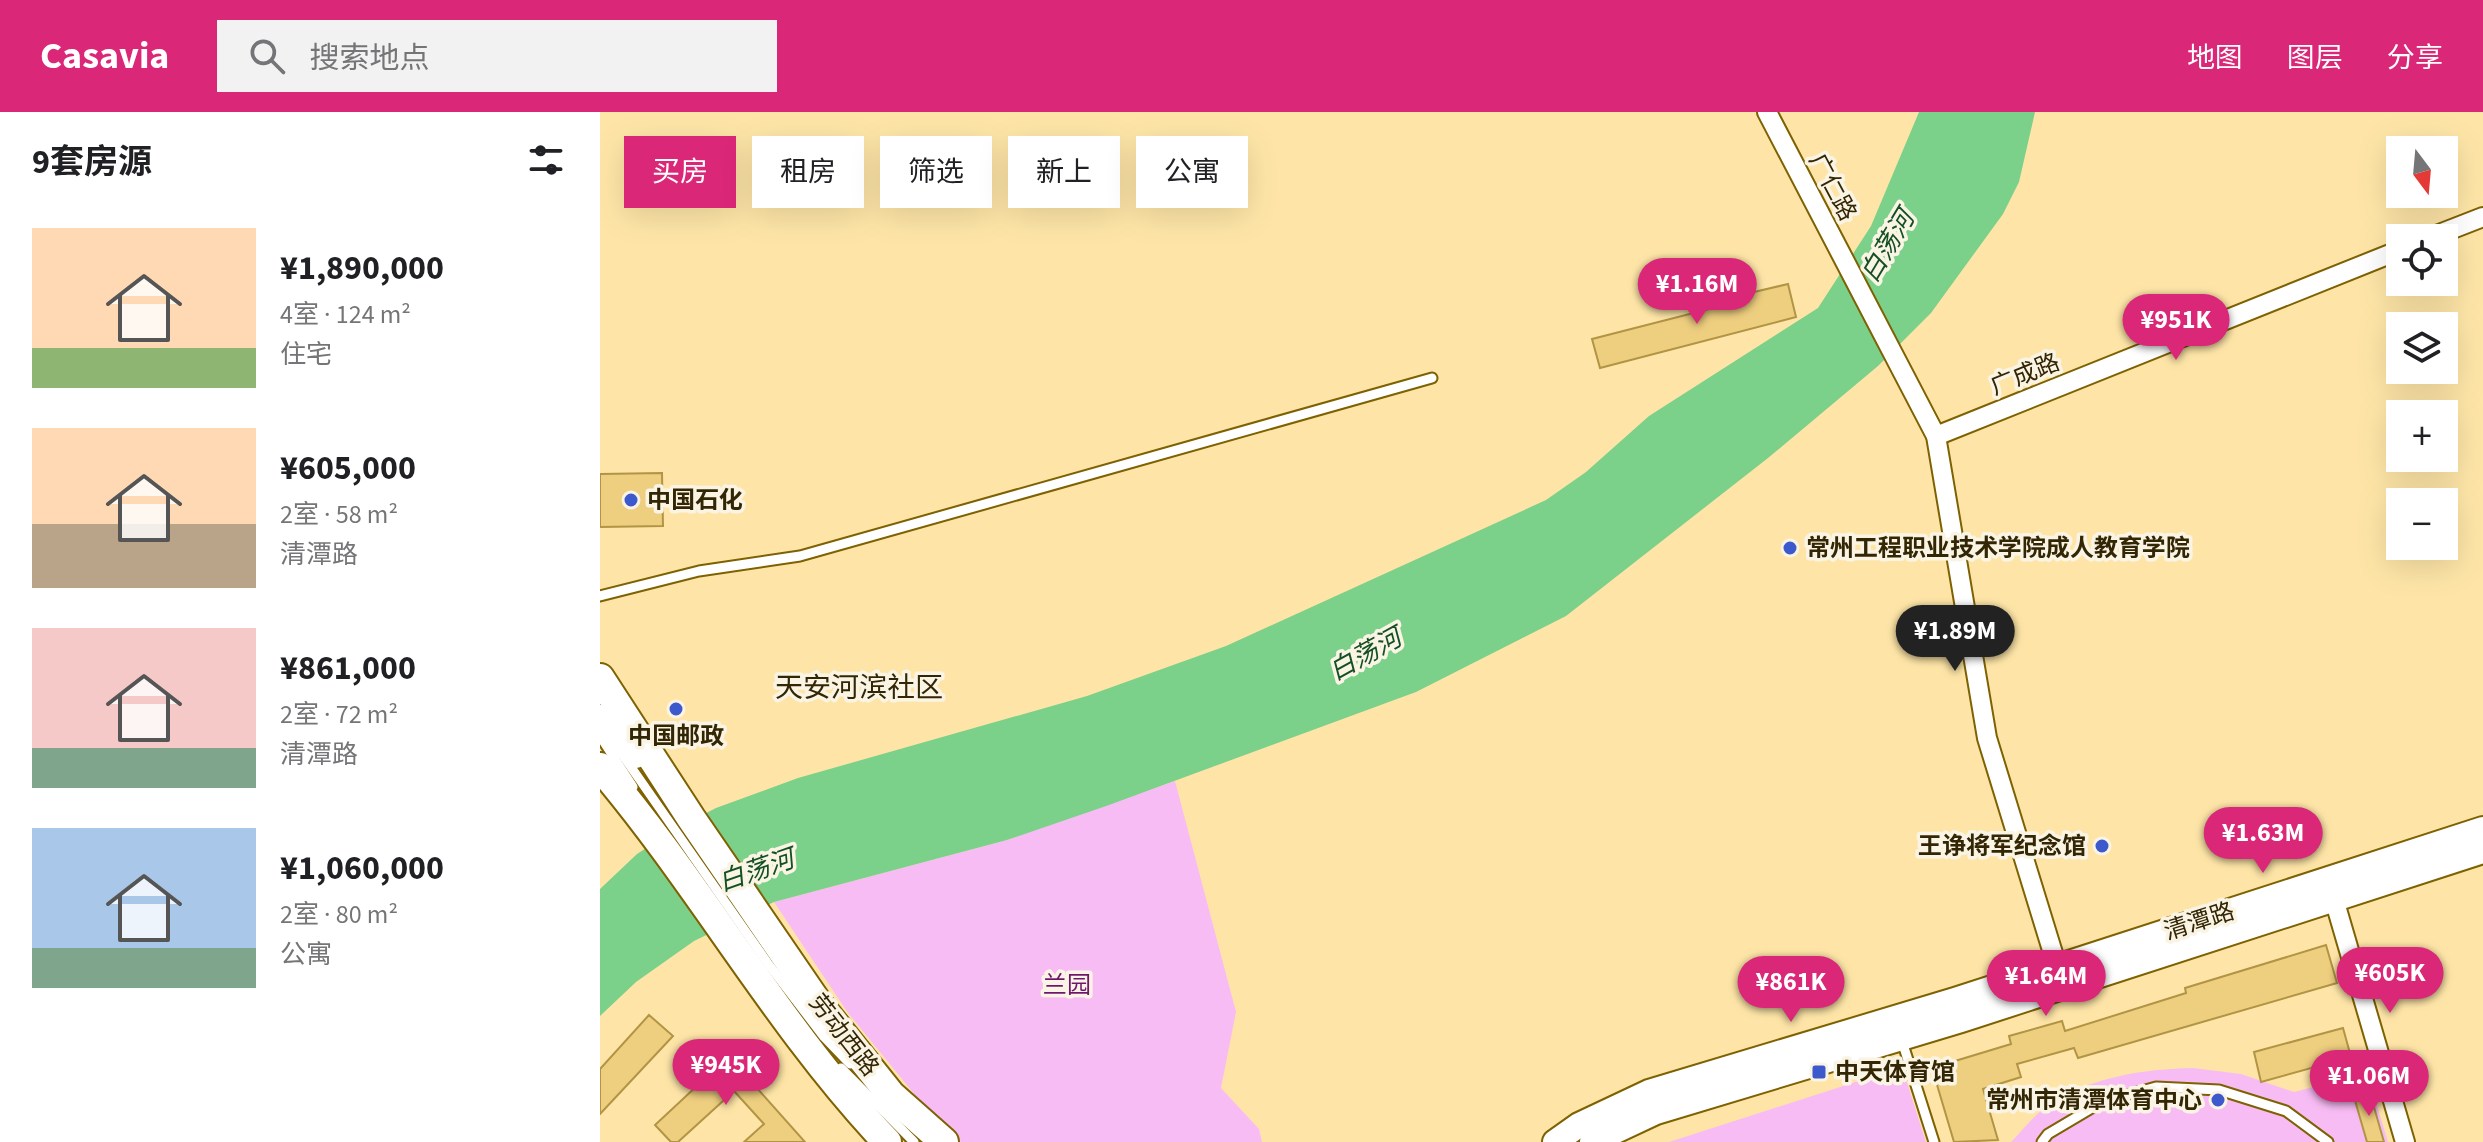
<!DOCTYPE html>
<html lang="zh">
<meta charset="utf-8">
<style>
:root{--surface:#fff;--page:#f2f2f2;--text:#202124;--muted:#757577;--accent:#db2777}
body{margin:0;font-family:"Source Sans 3","Noto Sans SC",sans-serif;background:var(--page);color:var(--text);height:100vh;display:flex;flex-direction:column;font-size:30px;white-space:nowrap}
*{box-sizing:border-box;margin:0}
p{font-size:26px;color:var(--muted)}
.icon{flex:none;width:44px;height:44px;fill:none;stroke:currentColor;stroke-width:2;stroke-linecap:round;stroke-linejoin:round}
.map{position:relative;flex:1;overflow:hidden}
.side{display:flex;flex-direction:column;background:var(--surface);width:600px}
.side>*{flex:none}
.top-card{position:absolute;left:24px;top:24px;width:760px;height:72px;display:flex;gap:16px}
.needle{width:52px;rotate:164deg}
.tools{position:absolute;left:1786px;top:24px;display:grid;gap:16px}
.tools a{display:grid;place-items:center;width:72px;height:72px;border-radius:0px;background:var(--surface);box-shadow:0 8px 32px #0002;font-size:40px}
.price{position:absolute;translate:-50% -68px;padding:0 18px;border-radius:28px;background:var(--accent);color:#fff;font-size:26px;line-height:52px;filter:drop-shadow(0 2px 4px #0008)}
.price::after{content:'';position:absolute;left:50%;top:48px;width:24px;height:18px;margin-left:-12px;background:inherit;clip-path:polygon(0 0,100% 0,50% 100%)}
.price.active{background:#222;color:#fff}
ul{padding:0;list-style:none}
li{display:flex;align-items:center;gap:24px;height:200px;padding:0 32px}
li span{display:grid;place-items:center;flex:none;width:224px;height:160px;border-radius:0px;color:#555}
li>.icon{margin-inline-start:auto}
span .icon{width:96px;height:96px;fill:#fffc;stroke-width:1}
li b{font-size:34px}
h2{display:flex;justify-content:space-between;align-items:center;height:96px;padding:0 32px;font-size:34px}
.pill{padding:0 28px;border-radius:0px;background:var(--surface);box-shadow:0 8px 32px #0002;font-size:28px;line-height:72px}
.pill.active{background:var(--accent);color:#fff}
header{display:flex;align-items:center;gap:48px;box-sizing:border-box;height:112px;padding:0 40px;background:var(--accent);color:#fff}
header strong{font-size:38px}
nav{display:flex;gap:44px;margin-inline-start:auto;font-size:28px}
.search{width:560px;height:72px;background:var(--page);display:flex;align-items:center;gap:20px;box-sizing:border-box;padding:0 28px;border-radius:0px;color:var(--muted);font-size:30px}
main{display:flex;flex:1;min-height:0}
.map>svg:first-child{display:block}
.green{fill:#f8bcf4}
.water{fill:#7bd08a}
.building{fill:#eecf80;stroke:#b29445;stroke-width:2}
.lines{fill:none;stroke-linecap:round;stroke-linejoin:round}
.lane-casing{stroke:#7e6100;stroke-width:13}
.street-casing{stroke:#7e6100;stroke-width:22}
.secondary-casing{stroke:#7e6100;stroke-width:28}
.primary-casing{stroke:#7e6100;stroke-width:32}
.lane{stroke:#fff;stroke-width:9}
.street{stroke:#fff;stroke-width:18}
.secondary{stroke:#fff;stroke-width:24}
.primary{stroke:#fff;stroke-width:28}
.poi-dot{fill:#3d5acc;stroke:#faf4e5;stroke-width:3}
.labels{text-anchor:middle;stroke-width:7;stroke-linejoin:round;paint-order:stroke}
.street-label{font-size:24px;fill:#332604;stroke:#faf4e5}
.poi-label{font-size:24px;font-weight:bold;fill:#332604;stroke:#faf4e5;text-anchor:start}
.park-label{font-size:24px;fill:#70156f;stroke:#faf4e5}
.water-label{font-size:26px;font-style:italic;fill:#135023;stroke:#faf4e5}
.quarter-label{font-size:28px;fill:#332604;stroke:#faf4e5}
</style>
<header>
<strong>Casavia</strong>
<div class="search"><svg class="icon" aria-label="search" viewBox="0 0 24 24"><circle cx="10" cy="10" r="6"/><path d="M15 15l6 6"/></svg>搜索地点</div>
<nav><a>地图</a><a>图层</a><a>分享</a></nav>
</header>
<main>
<section class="side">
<h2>9套房源<svg class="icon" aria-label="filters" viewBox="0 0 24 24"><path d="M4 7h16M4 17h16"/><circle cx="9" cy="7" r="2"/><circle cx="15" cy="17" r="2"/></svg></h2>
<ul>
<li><span style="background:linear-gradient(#ffd9b3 75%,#8fb573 0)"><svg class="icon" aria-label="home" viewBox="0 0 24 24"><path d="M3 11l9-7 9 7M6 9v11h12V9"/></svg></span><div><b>¥1,890,000</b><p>4室 · 124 m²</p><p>住宅</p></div></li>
<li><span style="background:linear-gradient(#ffd9b3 60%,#b9a48a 0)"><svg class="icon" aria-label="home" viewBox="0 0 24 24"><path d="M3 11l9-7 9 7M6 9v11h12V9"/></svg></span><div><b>¥605,000</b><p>2室 · 58 m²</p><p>清潭路</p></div></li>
<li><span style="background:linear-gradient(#f6c9c9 75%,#7fa58c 0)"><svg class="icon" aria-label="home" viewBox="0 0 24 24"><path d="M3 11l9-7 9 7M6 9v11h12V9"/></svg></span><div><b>¥861,000</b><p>2室 · 72 m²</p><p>清潭路</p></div></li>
<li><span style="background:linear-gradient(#a9c7e8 75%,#7fa58c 0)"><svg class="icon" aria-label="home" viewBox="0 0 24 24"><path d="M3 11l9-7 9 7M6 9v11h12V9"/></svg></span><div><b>¥1,060,000</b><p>2室 · 80 m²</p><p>公寓</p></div></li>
</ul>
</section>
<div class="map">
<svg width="1883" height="1030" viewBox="0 0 1883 1030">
<rect width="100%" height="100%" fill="#fee5a7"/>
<g class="green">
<path d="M575 669 636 900 621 976 659 1017 662 1030H361L324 994 248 901 174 790 407 728Z"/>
<path d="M1302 955 1326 1030H1069Z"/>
<path d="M1593 956 1641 962 1694 980 1767 961 1788 1030H1411C1422 1019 1433 1004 1446 995 1488 965 1544 957 1593 956Z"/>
</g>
<path class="water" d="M1319 0H1435L1419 70 1403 102 1331 201 1278 254 1168 346 966 504 816 580 509 693 407 728 174 790 94 829 36 870 0 904V777L37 742 79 715 116 696 198 666 487 584 626 534 946 388 986 360 1049 304 1218 196 1271 114Z"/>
<g class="building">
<path d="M1188 172 1196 205 1000 256 992 227 1117 195 1116 189Z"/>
<path d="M62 361 63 414 0 415V362Z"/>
<path d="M1726 833 1737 871 1478 946 1474 936 1417 952 1421 965 1383 977 1398 1028 1354 1030 1332 956 1411 932 1409 924 1462 909 1465 919 1586 881 1585 876Z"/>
<path d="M49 903 73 924 0 1002V957Z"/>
<path d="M1743 916 1751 945 1661 970 1654 940Z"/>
<path d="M128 945 148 966 205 1030H144L164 1012 134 979 78 1030H71L55 1013Z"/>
<path d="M1770 981 1784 1030H1767L1754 985Z"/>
</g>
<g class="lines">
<defs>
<g id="lane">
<path d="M0 484 99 459 200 444 832 266"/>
<path d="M0 624 33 675"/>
<path d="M24 645 169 853 224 925 250 952"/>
<path d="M1301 926 1334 1030"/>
<path d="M241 956 314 1030"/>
<path d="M1442 1030 1448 1022 1502 990 1556 975 1619 978 1686 999 1728 1030"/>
</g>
<g id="street">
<path d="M1167 0 1336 324 1387 626 1460 864"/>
<path d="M1829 126 1883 105"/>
<path d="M1336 324 1800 138"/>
<path d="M1734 787 1805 1030"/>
</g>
<g id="secondary">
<path d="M955 1030 979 1013 1049 980 1355 888 1883 717"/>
<path d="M992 1030 1056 1000 1361 908 1883 739"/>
</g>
<g id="primary">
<path d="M0 566 91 706 219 893 291 983 344 1030"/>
<path d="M0 607 35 642"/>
<path d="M0 655C102 775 178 915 287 1030"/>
</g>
</defs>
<use href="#lane" class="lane-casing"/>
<use href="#street" class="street-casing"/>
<use href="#secondary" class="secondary-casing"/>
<use href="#primary" class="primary-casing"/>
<use href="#lane" class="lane"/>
<use href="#street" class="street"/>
<use href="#secondary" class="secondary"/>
<use href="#primary" class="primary"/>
</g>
<g class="poi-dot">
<circle cx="31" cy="388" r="8"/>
<circle cx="1190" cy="436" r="8"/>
<circle cx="76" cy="597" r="8"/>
<circle cx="1502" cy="734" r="8"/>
<rect x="1211" y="952" width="16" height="16" rx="4"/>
<circle cx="1618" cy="988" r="8"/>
</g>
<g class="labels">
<g class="street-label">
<text transform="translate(1233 75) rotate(62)" y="8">广仁路</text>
<text transform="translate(1425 262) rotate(-22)" y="8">广成路</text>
<text transform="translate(1599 809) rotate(-18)" y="8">清潭路</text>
<text transform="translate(244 923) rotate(52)" y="8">劳动西路</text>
</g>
<g class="poi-label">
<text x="47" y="396">中国石化</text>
<text x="1206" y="444">常州工程职业技术学院成人教育学院</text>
<text x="76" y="632" text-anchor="middle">中国邮政</text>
<text x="1486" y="742" text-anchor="end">王诤将军纪念馆</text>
<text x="1235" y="968">中天体育馆</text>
<text x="1602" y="996" text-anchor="end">常州市清潭体育中心</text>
</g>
<g class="park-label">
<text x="467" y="881">兰园</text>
</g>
<g class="water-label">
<text transform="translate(1287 134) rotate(-59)" y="9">白荡河</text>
<text transform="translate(765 542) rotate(-29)" y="9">白荡河</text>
<text transform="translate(156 758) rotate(-19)" y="9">白荡河</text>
</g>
<g class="quarter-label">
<text x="259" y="585">天安河滨社区</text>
</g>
</g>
</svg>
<div class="tools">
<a><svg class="needle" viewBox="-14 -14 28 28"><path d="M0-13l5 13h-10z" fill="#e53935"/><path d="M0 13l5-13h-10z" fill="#757577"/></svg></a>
<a><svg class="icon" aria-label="locate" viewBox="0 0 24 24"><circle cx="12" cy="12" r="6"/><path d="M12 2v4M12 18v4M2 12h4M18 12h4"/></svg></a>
<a><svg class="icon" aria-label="layers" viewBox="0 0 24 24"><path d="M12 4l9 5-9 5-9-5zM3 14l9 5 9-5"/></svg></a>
<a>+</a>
<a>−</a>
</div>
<b class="price" style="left:1097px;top:214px">¥1.16M</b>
<b class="price" style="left:1576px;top:250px">¥951K</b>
<b class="price active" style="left:1355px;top:561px">¥1.89M</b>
<b class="price" style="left:1663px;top:763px">¥1.63M</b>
<b class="price" style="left:1790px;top:903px">¥605K</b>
<b class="price" style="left:1446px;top:906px">¥1.64M</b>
<b class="price" style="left:1191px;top:912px">¥861K</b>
<b class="price" style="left:126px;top:995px">¥945K</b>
<b class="price" style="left:1769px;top:1006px">¥1.06M</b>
<div class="top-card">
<a class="pill active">买房</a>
<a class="pill">租房</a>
<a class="pill">筛选</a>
<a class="pill">新上</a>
<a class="pill">公寓</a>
</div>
</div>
</main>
